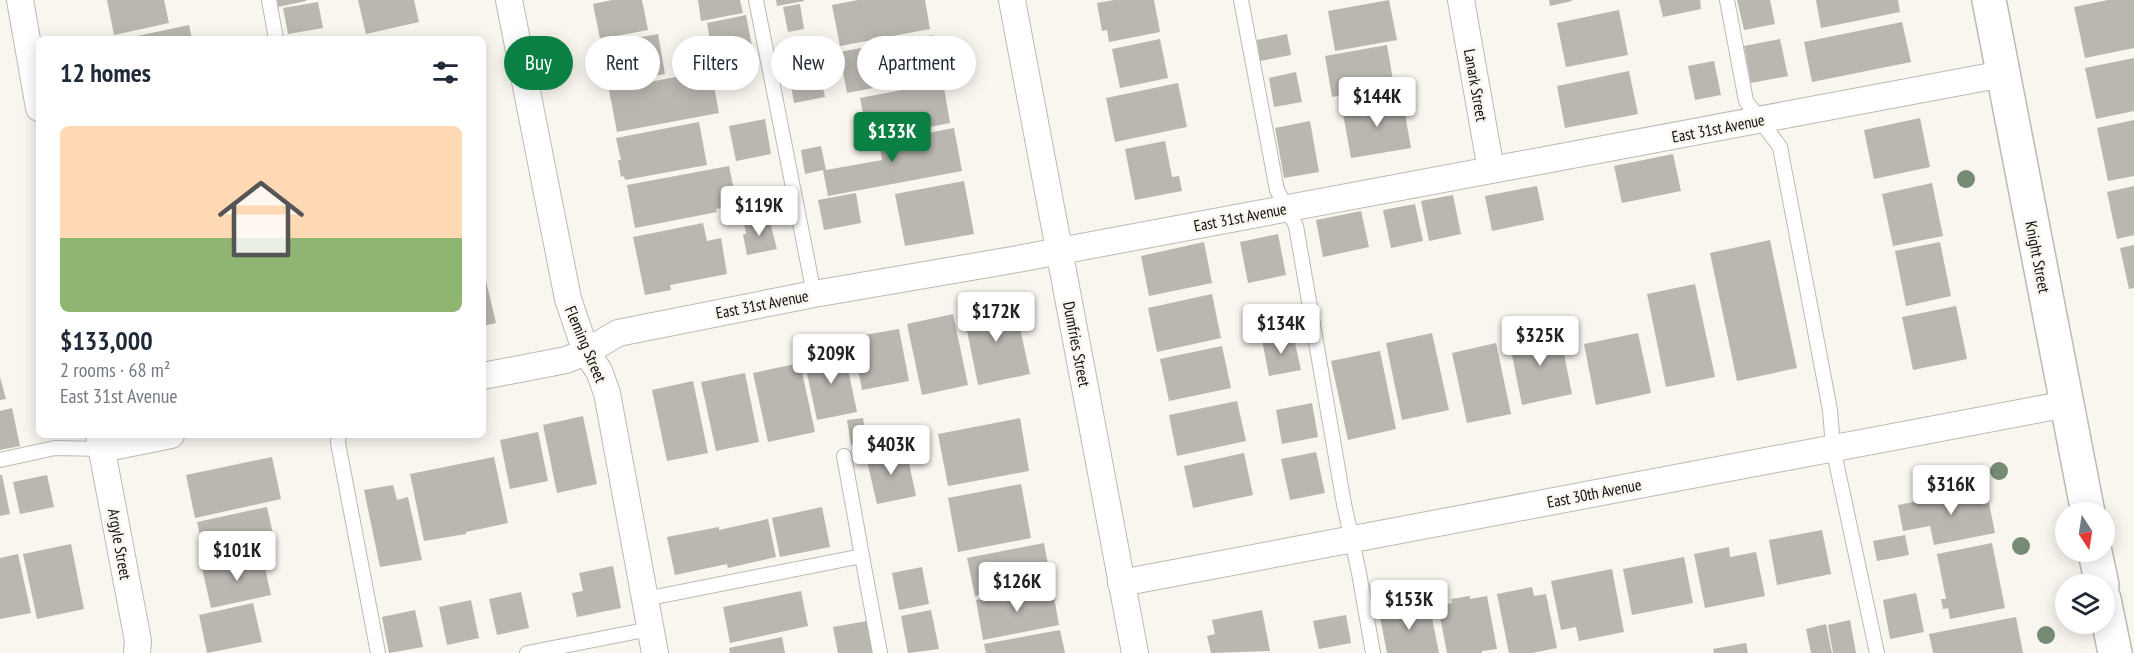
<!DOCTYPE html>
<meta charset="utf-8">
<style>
:root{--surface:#fff;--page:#f6f6f7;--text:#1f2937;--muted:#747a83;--accent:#0b8043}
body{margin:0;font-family:"PT Sans Narrow",sans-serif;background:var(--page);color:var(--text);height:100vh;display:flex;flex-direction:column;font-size:22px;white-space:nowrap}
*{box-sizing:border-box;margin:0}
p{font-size:20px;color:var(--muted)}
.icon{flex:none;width:33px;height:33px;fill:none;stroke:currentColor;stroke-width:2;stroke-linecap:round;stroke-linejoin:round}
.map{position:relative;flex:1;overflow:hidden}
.drawer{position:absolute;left:36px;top:36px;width:450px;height:402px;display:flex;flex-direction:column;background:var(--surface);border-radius:9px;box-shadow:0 3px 15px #0003}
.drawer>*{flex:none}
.guide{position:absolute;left:504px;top:36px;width:570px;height:54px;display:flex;gap:12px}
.needle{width:39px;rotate:168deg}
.controls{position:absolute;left:2055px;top:502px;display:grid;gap:12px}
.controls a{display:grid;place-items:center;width:60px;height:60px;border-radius:50%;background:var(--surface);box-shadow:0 3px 15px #0003;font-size:30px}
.price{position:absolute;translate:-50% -51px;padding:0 14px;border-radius:6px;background:#fff;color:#222;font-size:20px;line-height:39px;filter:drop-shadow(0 2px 3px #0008)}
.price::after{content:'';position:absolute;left:50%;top:36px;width:18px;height:14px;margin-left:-9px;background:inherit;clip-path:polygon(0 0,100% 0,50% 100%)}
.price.active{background:var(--accent);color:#fff}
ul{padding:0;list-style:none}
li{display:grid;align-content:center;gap:12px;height:318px;padding:0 24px}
li span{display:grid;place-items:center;height:186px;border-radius:9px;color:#555}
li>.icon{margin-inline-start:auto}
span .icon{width:108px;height:108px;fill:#fffc;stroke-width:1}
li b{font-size:26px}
h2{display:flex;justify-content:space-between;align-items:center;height:72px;padding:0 24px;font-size:26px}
.tag{padding:0 21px;border-radius:27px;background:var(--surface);box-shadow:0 3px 15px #0003;font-size:21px;line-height:54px}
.tag.active{background:var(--accent);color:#fff}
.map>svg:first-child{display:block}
.building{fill:#bab6b0}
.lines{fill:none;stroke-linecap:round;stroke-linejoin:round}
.lane-casing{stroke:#bdb9b3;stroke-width:16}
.street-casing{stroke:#bdb9b3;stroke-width:28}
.secondary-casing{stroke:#bdb9b3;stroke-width:36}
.lane{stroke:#fff;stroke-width:14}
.street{stroke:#fff;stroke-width:26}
.secondary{stroke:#fff;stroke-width:33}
.tree{fill:#768b73}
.labels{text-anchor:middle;stroke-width:5;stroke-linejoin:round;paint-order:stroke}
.street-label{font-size:16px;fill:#100f0d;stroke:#f9f5ef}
</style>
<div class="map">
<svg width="2134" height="653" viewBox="0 0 2134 653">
<rect width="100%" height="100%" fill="#f9f5ef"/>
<g class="building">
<path d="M107 0H164L169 23 114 35Z"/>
<path d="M277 0H306V1L278 7Z"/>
<path d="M358 0H414L419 22 366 34Z"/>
<path d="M612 0H642L648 30 600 39 593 4Z"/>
<path d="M698 0H740L743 13 701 21Z"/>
<path d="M776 0H804V1L777 6Z"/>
<path d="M858 0H925L930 29 840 46 832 5Z"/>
<path d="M1114 0H1154L1160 32 1109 42 1107 30 1102 31 1097 3Z"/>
<path d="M1389 0 1397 40 1335 51 1328 11Z"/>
<path d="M1549 0H1572V1L1550 6Z"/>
<path d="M1659 0H1700L1701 9 1663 17Z"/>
<path d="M1737 0H1770L1775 24 1744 30Z"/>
<path d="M1816 0H1898L1900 12 1821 28Z"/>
<path d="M2108 0H2134V48L2085 58 2074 7Z"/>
<path d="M318 2 323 28 288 34 283 8Z"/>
<path d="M800 4 804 29 788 32 783 7Z"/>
<path d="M1619 10 1628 55 1566 67 1557 23Z"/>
<path d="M746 15 753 51 713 59 707 23Z"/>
<path d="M1902 22 1911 62 1812 82 1804 42Z"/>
<path d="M189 25 192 39H128V38Z"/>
<path d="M658 34 665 74 601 86V83L599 84 593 46Z"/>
<path d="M1287 34 1291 55 1260 61 1257 40Z"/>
<path d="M933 35 941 75 847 93 839 52Z"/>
<path d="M1160 39 1168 78 1120 88 1112 49Z"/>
<path d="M1780 39 1788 76 1751 83 1744 46Z"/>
<path d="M1387 45 1394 86 1332 97 1325 56Z"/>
<path d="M823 50 829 83 822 84 825 97 794 103 786 57Z"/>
<path d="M2134 58V111L2096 119 2085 68Z"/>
<path d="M1714 61 1721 95 1695 100 1688 66Z"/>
<path d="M711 70 719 113 617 132 609 90Z"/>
<path d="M1629 71 1638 114 1565 128 1557 86Z"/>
<path d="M1296 72 1302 102 1274 107 1269 78Z"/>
<path d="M943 82 950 123 868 139 860 98Z"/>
<path d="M1178 83 1187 127 1115 142 1106 98Z"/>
<path d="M1402 97 1411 148 1351 158 1342 108Z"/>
<path d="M1920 118 1930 167 1874 179 1864 130Z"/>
<path d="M765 119 771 154 736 161 729 126Z"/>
<path d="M2134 120V176L2108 181 2097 128Z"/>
<path d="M1310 121 1319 172 1284 178 1275 128Z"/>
<path d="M699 122 707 165 625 180 624 176 621 177 618 160H621L616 138Z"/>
<path d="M954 128 962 171 828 196 823 170 805 174 801 150 821 146 826 170 882 160 879 142Z"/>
<path d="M1165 141 1172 177 1179 176 1182 191 1135 200 1125 149Z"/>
<path d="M1673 154 1681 191 1622 203 1614 166Z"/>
<path d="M729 166 737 205 716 209 717 212 635 228 627 185Z"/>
<path d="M964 181 974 234 905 246 895 194Z"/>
<path d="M1932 183 1943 236 1893 246 1882 194Z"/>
<path d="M1537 186 1544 220 1492 231 1485 196Z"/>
<path d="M2134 186V235L2117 239 2107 192Z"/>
<path d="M856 193 861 223 824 230 818 200Z"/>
<path d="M1453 195 1461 234 1429 241 1421 201Z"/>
<path d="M1415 204 1423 241 1391 248 1383 210Z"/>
<path d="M1361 211 1369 247 1323 257 1316 220Z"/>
<path d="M769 218 777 249 747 255 743 234H746L744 223Z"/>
<path d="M703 223 707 241 721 238 727 274 670 285 671 290 645 295 633 237Z"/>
<path d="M1278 234 1286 275 1248 283 1240 242Z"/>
<path d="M1770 240 1797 368 1737 381 1710 253Z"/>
<path d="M1204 242 1212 283 1149 296 1141 256Z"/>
<path d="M1940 242 1951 296 1906 306 1895 251Z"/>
<path d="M2134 245V288L2129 289 2120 248Z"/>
<path d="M483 268 496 323 483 326Z"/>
<path d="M1695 284 1715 377 1666 387 1647 294Z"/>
<path d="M1212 294 1221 338 1157 352 1148 308Z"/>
<path d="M1014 301 1030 374 978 385 963 311Z"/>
<path d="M1956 306 1967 359 1913 370 1902 317Z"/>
<path d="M1287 313 1291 333 1260 339 1256 319Z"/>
<path d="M953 314 968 385 922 395 907 324Z"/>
<path d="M899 329 909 381 862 390 852 337Z"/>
<path d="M1559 329 1572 394 1522 405 1509 340Z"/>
<path d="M1432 333 1449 410 1402 420 1386 343Z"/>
<path d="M1638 333 1651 393 1596 405 1584 344Z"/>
<path d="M1293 334 1301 370 1269 376 1262 340Z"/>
<path d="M1496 343 1511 414 1467 423 1452 353Z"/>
<path d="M1222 346 1231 388 1169 401 1160 359Z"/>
<path d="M844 350 857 412 817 420 804 359Z"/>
<path d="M1380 351 1396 429 1348 440 1331 361Z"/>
<path d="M800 363 815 432 768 442 753 373Z"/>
<path d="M745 373 759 442 716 451 701 382Z"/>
<path d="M0 377 6 399 0 400Z"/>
<path d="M693 381 708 453 667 461 652 390Z"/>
<path d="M1237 401 1246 441 1177 456 1169 415Z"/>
<path d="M1312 403 1318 437 1282 444 1276 410Z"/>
<path d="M12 408 20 446 0 450V411Z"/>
<path d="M583 416 597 484 557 493 543 425Z"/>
<path d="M863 418 867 442 851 445 847 420Z"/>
<path d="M1020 418 1029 471 948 486 938 434Z"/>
<path d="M538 432 548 481 510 489 500 440Z"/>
<path d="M906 449 916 496 877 504 866 457Z"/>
<path d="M1316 452 1325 493 1290 500 1281 459Z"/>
<path d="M1244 453 1253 495 1193 508 1184 466Z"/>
<path d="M272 457 281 499 195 518 186 475Z"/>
<path d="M494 457 508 523 466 532V534L424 541 410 474Z"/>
<path d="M0 475H2L10 514 0 516Z"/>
<path d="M47 475 54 507 20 514 13 482Z"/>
<path d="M1021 484 1031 538 958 552 948 498Z"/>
<path d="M393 485 397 500 408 497 422 560 380 567 364 490Z"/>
<path d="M1986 488 1995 533 1934 545 1930 526 1903 531 1898 505Z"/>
<path d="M267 507 276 548 206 563 197 522Z"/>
<path d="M822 507 830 547 780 557 772 518Z"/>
<path d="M768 519 776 557 728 568 727 564 675 575 667 537 719 527V530Z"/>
<path d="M1822 530 1831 574 1777 585 1769 540Z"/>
<path d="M1905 535 1909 555 1877 561 1873 541Z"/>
<path d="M1044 543 1051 582 975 596 967 558Z"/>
<path d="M1992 543 2005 608 1950 619 1948 608 1943 609 1941 599H1946L1937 554Z"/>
<path d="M71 544 84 609 37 619 23 554Z"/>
<path d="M1729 547 1730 557 1756 552 1765 596 1705 608 1694 554Z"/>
<path d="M18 554 31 613 0 619V558Z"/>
<path d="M262 555 271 595 211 608 202 568Z"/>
<path d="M1684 557 1693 603 1632 615 1623 569Z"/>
<path d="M613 566 621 608 577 617 572 593 583 591 579 573Z"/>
<path d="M922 567 929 604 899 610 892 573Z"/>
<path d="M1612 569 1624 632 1579 641 1576 627 1561 630 1551 581Z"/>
<path d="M1052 586 1059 625 983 640 976 600Z"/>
<path d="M1532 587 1534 596 1546 594 1557 648 1532 653H1509L1497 594Z"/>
<path d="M801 591 808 626 730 643 723 607Z"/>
<path d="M521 592 529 628 497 635 489 599Z"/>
<path d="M1916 593 1924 632 1890 639 1883 600Z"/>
<path d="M1470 596V599L1487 596 1497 649 1482 651V653H1447L1438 606 1452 603 1451 599Z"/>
<path d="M471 600 479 638 447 645 439 607Z"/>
<path d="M253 603 262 642 207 653 199 615Z"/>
<path d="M1409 606 1411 612 1430 608 1439 653H1387L1379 612Z"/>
<path d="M415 610 423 647 389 653 382 617Z"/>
<path d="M931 610 939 649 908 653 901 616Z"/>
<path d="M1262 610 1270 651 1211 653 1207 636 1215 634 1212 620Z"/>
<path d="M1346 615 1351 643 1319 649 1313 621Z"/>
<path d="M2016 617 2023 653H1933L1929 634Z"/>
<path d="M1850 620 1856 653H1833L1828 625Z"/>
<path d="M867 621 873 653H838L833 627Z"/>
<path d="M1826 624 1832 653H1811L1806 629Z"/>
<path d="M1060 630 1065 653H986L984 644Z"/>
<path d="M782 637 785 653H730L729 648Z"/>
<path d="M1746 643 1748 653H1714L1713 649Z"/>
</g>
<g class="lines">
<defs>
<g id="lane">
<path d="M269 0 276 39"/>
<path d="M756 0 814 294"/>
<path d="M1241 0 1277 190 1296 226 1344 504 1359 573 1373 653"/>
<path d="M1727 0 1746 101 1780 147 1830 410 1833 448 1877 653"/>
<path d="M339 435 338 443 378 653"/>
<path d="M844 456 862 556"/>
<path d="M0 460 55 448 102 449"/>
<path d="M645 599 862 556 880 653"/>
<path d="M527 653 650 629"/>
</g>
<g id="street">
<path d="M20 0 39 108"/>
<path d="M509 0 568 299 586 352 599 371 607 393 655 653"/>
<path d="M1012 0 1135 653"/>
<path d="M1461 0 1491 170"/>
<path d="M483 376 566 360 586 352 618 333 814 294 1012 260 2003 74"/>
<path d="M99 435 138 641 137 653"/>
<path d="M102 449 171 435"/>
<path d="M1121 583 2067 404"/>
</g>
<g id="secondary">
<path d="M1989 0 2088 513"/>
<path d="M2095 552 2102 585"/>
<path d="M2104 599 2115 653"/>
</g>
</defs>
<use href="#lane" class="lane-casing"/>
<use href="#street" class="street-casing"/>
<use href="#secondary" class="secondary-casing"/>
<use href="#lane" class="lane"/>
<use href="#street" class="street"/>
<use href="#secondary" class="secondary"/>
</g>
<g class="tree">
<circle cx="1966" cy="179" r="9"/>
<circle cx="1999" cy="471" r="9"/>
<circle cx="2021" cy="546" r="9"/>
<circle cx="2046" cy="635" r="9"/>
</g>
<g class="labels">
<g class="street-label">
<text transform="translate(1476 85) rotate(80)" y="6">Lanark Street</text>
<text transform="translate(1718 128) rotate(-11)" y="6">East 31st Avenue</text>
<text transform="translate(1240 217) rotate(-11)" y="6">East 31st Avenue</text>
<text transform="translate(2038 257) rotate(79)" y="6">Knight Street</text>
<text transform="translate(762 304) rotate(-11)" y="6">East 31st Avenue</text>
<text transform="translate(586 344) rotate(67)" y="6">Fleming Street</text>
<text transform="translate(1077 344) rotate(79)" y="6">Dumfries Street</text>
<text transform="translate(1594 493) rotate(-11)" y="6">East 30th Avenue</text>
<text transform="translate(120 544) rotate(80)" y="6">Argyle Street</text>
</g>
</g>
</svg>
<div class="controls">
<a><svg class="needle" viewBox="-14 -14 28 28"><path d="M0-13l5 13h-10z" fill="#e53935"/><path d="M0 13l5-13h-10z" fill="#747a83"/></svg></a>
<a><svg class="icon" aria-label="layers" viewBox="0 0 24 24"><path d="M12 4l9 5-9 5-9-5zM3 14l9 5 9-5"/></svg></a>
</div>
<b class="price" style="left:1377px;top:128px">$144K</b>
<b class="price active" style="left:892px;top:163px">$133K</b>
<b class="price" style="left:759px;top:237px">$119K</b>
<b class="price" style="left:996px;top:343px">$172K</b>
<b class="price" style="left:1281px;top:355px">$134K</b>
<b class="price" style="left:1540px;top:367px">$325K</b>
<b class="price" style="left:831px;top:385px">$209K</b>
<b class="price" style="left:891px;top:476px">$403K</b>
<b class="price" style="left:1951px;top:516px">$316K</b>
<b class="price" style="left:237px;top:582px">$101K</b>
<b class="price" style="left:1017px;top:613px">$126K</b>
<b class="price" style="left:1409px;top:631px">$153K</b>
<div class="guide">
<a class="tag active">Buy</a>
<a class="tag">Rent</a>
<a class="tag">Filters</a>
<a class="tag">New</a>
<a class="tag">Apartment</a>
</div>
<section class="drawer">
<h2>12 homes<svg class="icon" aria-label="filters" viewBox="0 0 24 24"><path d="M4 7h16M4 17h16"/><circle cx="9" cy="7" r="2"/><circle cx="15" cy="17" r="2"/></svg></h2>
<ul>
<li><span style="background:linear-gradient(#ffd9b3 60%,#8fb573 0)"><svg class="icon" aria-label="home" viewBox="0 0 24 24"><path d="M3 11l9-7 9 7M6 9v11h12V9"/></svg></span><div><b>$133,000</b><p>2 rooms · 68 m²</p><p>East 31st Avenue</p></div></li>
</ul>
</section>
</div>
